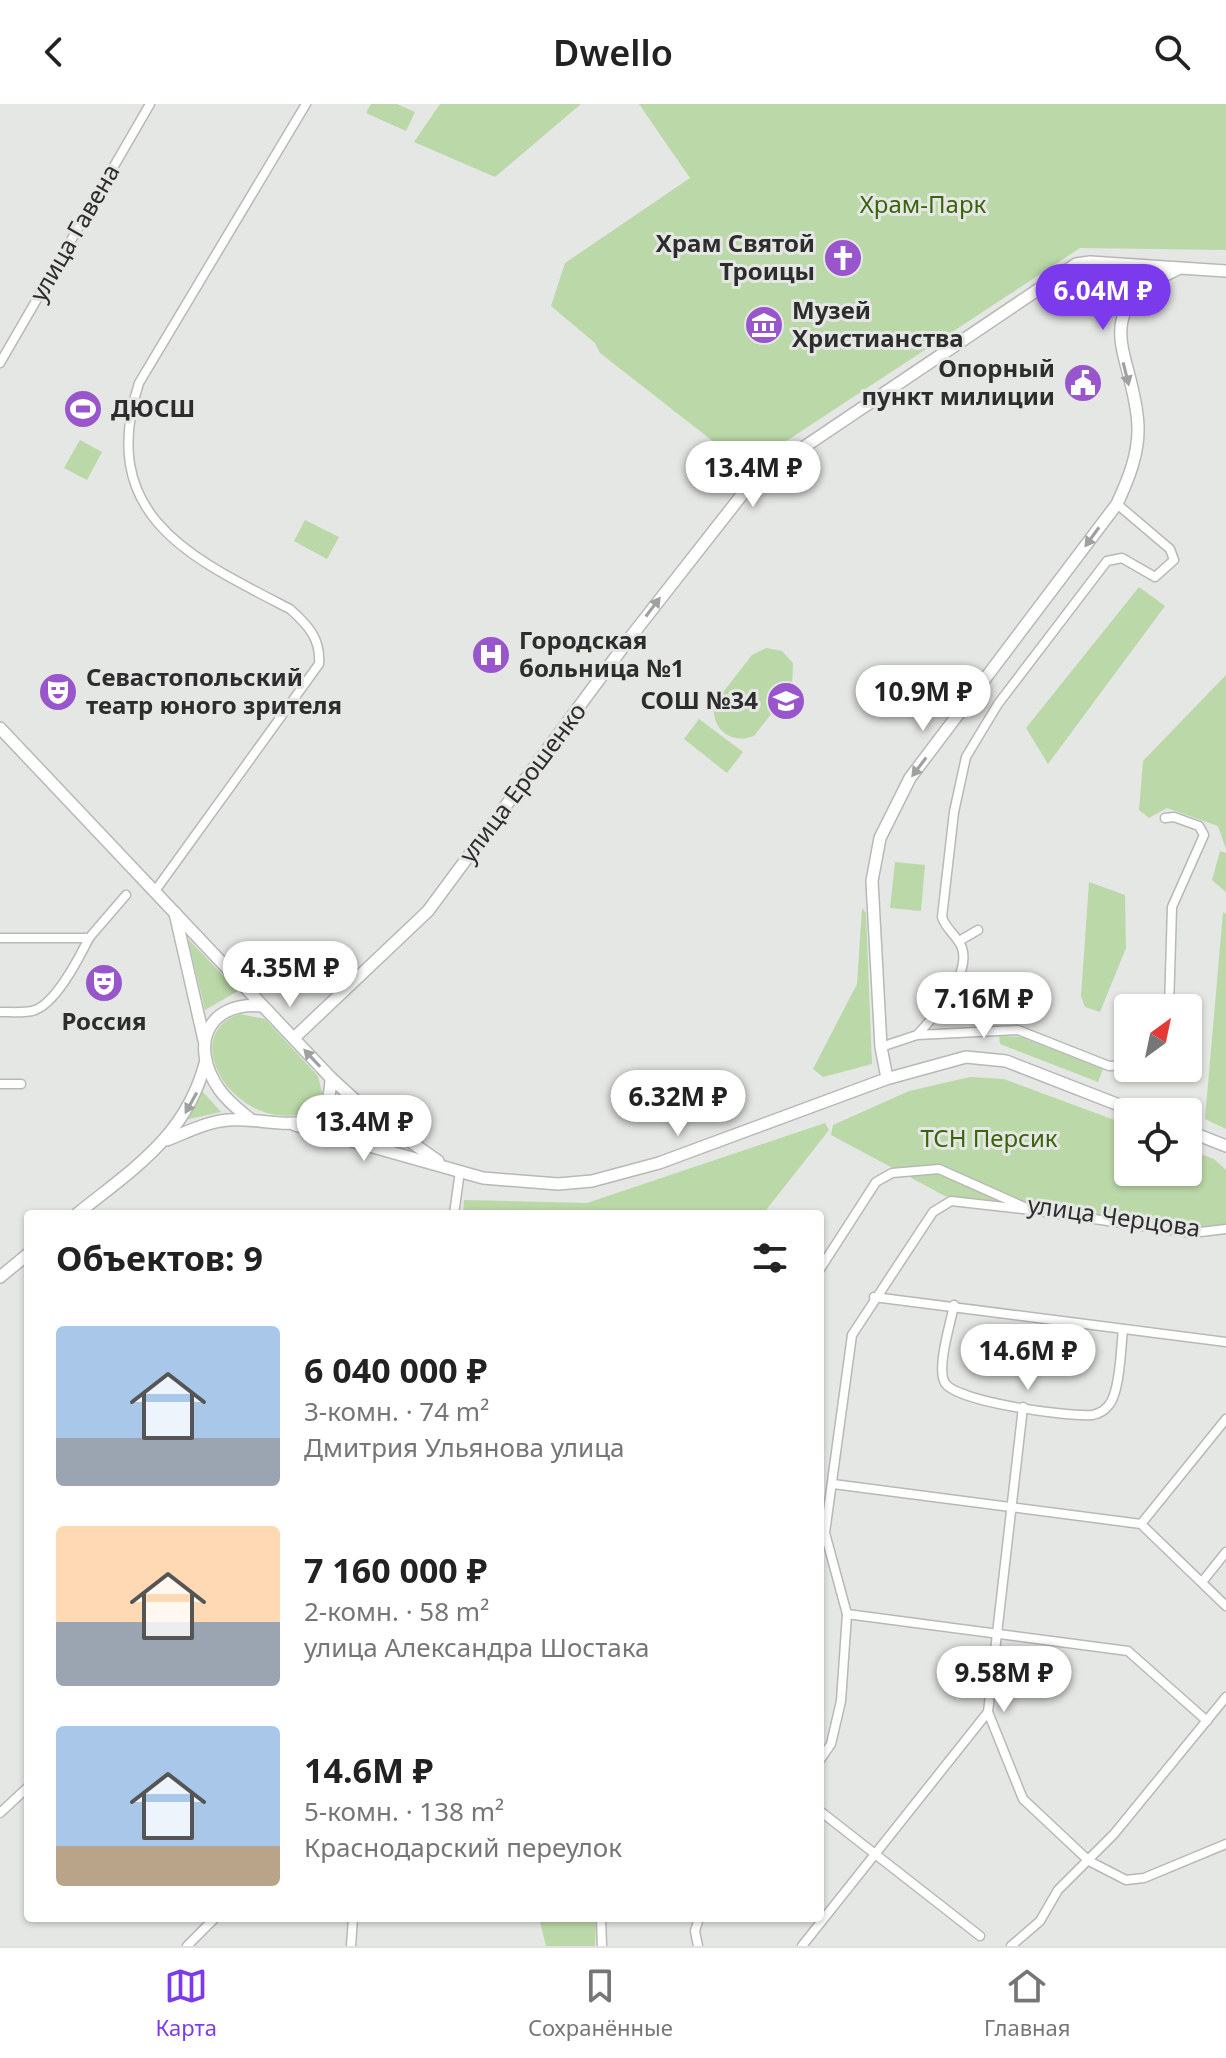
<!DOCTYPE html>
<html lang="ru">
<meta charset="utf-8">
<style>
:root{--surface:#fff;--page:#f6f6f6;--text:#222;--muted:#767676;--line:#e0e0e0;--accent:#7c3aed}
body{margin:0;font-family:"Noto Sans",sans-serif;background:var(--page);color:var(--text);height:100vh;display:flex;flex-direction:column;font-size:30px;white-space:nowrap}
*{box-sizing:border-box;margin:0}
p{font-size:26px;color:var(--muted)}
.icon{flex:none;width:44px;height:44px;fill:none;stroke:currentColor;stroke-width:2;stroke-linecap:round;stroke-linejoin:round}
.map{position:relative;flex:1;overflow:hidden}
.side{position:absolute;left:24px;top:1106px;width:800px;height:712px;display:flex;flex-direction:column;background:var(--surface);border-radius:8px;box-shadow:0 2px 6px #0004}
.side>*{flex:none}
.needle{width:52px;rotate:33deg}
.buttons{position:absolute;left:1114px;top:890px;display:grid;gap:16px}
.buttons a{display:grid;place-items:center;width:88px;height:88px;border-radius:8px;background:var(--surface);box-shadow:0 2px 6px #0004;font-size:40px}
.price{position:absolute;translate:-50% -68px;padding:0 18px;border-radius:28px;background:#fff;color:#222;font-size:26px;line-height:52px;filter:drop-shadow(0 2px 4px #0008)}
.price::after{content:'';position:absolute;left:50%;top:48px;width:24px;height:18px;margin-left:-12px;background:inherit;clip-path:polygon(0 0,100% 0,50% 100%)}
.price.current{background:var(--accent);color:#fff}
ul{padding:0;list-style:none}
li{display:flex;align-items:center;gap:24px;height:200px;padding:0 32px}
li span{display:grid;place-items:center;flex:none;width:224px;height:160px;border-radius:8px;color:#555}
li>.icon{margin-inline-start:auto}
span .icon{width:96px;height:96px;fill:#fffc;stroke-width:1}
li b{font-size:34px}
h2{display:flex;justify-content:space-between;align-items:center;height:96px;padding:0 32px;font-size:34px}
header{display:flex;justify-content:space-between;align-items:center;height:104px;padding:0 32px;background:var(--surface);font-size:36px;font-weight:600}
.tab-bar{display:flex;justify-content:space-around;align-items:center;height:112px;border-top:2px solid var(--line);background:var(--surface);font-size:22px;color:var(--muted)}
.tab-bar a{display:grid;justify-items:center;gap:4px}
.tab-bar .current{color:var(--accent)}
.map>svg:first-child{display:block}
.green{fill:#bbd8a8}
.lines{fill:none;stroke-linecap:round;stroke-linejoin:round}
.minor-casing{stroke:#b7b9b6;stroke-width:11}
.secondary-casing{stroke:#b7b9b6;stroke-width:14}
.minor{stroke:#fff;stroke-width:8}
.secondary{stroke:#fff;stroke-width:11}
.oneway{fill:#a0a0a0}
.labels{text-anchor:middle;stroke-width:6;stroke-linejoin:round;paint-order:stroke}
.park-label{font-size:24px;fill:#3a6409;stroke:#e5e7e4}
.street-label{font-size:24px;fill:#2c2d2c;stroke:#e5e7e4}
.poi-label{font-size:24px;font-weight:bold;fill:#2c2d2c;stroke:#e5e7e4;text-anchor:start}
</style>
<header><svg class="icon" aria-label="back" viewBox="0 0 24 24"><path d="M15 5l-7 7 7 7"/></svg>Dwello<svg class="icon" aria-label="search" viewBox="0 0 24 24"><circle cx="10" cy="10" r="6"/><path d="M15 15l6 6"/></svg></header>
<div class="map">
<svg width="1226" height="1842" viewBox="0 0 1226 1842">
<rect width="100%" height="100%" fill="#e5e7e4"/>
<g class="green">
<path d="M371 0H397L415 8 406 27 366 9Z"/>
<path d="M440 0H581L495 73 414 38Z"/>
<path d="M639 0H1226V146L1080 144 762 353 759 349 742 360 600 249 595 239 551 202 565 159 690 74Z"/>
<path d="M80 336 102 348 87 376 64 364Z"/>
<path d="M305 416 339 433 327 455 294 437Z"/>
<path d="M1139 483 1165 502 1048 660 1026 624Z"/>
<path d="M766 544 782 547 793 559 792 583 754 632C730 641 711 625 714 600L752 551Z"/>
<path d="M1226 571V745L1218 722 1167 704 1149 714 1139 706 1143 657Z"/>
<path d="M699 615 743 648 727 669 684 635Z"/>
<path d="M1220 747 1226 749V788L1212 776Z"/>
<path d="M895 758 925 761 921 807 890 804Z"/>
<path d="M1089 778 1125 791 1126 844 1100 908 1085 903 1081 892Z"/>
<path d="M862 804 866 809 872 960 823 973 813 965 857 880Z"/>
<path d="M1223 808 1226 810V1025L1205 1015Z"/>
<path d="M188 835 238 887 205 906Z"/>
<path d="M240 910 265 915 318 972 322 989 314 1006C239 1037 173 931 240 910Z"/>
<path d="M999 932 1021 933 1103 965 1098 978 1000 940Z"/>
<path d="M970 973 1004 975 1128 1021V1068H1188V1045L1214 1055 1226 1066V1129L945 1092 831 1031 833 1021 909 987Z"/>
<path d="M202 987 221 1008 185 1016Z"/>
<path d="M338 992 383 1031V1036L326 1019 336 1004Z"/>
<path d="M825 1019 829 1026 763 1110H463L464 1096 587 1099Z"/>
<path d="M539 1814H596L595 1842H546Z"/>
</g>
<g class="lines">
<defs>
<g id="minor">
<path d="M0 259 150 0"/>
<path d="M1165 714 1174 713 1199 722 1204 731 1172 803 1169 904"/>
<path d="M155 787 319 560C321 535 308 521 290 505 191 454 96 412 139 279L306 0"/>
<path d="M0 834H89L126 791"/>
<path d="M959 837 978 826"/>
<path d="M0 908C10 908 22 909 32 907 55 902 79 854 89 834"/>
<path d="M917 931C934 913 971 871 962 844 958 832 946 826 942 813L954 708 966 653 998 600 1107 457 1122 454 1155 473 1174 456 1170 445 1117 400"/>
<path d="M881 943 917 931 1018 926 1109 962 1128 961"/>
<path d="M0 980H21"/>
<path d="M454 1110 460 1067"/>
<path d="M820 1165 876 1078 892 1069 939 1065 1031 1106 1192 1129 1226 1125"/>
<path d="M874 1193 1226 1238"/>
<path d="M954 1201C951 1218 936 1264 945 1279 957 1298 1068 1313 1092 1311 1098 1310 1104 1307 1108 1302 1120 1290 1121 1243 1123 1225"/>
<path d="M833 1380 1141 1420 1226 1502"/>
<path d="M1141 1420 1226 1315"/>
<path d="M1202 1478 1226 1448"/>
<path d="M847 1510 1128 1547 1207 1617"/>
<path d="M988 1608 1023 1695 1089 1757 1126 1776 1144 1774 1226 1740"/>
<path d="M820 1656 831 1640 841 1597 847 1510 825 1429 852 1231 933 1108 951 1097 1031 1106"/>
<path d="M820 1707 980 1832"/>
<path d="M0 1709 28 1683"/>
<path d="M601 1814 602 1842"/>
<path d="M187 1842 215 1814"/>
<path d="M351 1842 353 1814"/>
<path d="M698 1842 695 1827 699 1814"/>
<path d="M802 1842 988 1608 1023 1303"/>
<path d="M1011 1842 1040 1817 1058 1786 1114 1730 1226 1593"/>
</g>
<g id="secondary">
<path d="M0 624 331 974 367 1007 438 1057"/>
<path d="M175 809 204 936"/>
<path d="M294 934 428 807 629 535 752 378 1076 160 1090 158 1226 167"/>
<path d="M887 974 881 943 872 777 880 734 910 674 1117 400C1128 376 1139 350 1138 322 1135 250 1082 209 1178 165"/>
<path d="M250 1015C239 1006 227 997 219 985 189 942 207 897 262 902"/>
<path d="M295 1021 483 1074 558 1080 592 1077 659 1059 886 975 966 953 1006 957 1137 1008"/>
<path d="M1188 1027 1226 1042"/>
<path d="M167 1036C187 1028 206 1018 228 1016 270 1012 330 1042 331 974"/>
<path d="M77 1110C134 1064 187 1032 206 956"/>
<path d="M0 1173 28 1150"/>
</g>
</defs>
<use href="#minor" class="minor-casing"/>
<use href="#secondary" class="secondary-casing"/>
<use href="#minor" class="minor"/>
<use href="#secondary" class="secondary"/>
</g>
<defs><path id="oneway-solid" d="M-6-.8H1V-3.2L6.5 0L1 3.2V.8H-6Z" transform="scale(2)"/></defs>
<g class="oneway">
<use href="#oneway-solid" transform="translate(1126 270) rotate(76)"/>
<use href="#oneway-solid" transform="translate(1092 433) rotate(126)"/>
<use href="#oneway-solid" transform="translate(653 503) rotate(-53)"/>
<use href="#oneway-solid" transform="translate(919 663) rotate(127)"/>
<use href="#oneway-solid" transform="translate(312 954) rotate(-133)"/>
<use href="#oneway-solid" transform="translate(191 999) rotate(119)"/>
</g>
<defs>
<symbol id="church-disc" viewBox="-11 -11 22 22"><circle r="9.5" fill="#9956cc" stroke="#e5e7e4"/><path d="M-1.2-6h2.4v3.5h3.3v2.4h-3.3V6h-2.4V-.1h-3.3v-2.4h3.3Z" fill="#fff"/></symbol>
<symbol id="museum-disc" viewBox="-11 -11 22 22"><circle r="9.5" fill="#9956cc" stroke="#e5e7e4"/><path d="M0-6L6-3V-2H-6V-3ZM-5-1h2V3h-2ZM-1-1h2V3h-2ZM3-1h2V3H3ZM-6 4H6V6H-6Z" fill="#fff"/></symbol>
<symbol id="civic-disc" viewBox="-11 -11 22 22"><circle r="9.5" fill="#9956cc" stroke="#e5e7e4"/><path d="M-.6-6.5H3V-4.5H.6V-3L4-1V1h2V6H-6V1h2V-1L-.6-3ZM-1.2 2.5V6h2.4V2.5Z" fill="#fff"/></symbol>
<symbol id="stadium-disc" viewBox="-11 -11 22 22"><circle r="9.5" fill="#9956cc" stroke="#e5e7e4"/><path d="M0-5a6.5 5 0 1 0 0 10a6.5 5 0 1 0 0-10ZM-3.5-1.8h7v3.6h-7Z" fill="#fff"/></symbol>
<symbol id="hospital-disc" viewBox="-11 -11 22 22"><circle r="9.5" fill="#9956cc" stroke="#e5e7e4"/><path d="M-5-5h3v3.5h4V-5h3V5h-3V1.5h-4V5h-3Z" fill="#fff"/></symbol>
<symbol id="theatre-disc" viewBox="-11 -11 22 22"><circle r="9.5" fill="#9956cc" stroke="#e5e7e4"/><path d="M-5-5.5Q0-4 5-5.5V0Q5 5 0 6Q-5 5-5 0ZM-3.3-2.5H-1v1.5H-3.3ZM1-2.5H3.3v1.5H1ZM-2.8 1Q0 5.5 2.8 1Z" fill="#fff"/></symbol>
<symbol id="school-disc" viewBox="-11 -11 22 22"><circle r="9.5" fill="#9956cc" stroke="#e5e7e4"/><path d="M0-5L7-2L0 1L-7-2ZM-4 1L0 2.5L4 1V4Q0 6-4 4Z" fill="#fff"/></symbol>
</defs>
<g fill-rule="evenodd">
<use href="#church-disc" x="821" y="132" width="44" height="44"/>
<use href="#museum-disc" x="742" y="199" width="44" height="44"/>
<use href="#civic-disc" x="1061" y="257" width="44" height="44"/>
<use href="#stadium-disc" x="61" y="283" width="44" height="44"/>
<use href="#hospital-disc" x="469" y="529" width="44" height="44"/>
<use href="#theatre-disc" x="36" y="566" width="44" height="44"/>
<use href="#school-disc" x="764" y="575" width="44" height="44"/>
<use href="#theatre-disc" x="82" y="857" width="44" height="44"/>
</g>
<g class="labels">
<g class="park-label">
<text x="923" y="109">Храм-Парк</text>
<text x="989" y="1043">ТСН Персик</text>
</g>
<g class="street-label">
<text transform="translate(75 129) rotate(-60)" y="8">улица Гавена</text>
<text transform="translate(523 679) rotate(-53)" y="8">улица Ерошенко</text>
<text transform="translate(1114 1113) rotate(8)" y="8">улица Черцова</text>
</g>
<g class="poi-label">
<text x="815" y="148" text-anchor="end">Храм Святой<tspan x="815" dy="28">Троицы</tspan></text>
<text x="792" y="215">Музей<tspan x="792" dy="28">Христианства</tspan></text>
<text x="1055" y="273" text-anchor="end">Опорный<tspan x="1055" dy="28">пункт милиции</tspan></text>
<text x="111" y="313">ДЮСШ</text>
<text x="519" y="545">Городская<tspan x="519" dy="28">больница №1</tspan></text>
<text x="86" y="582">Севастопольский<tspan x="86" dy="28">театр юного зрителя</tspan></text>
<text x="758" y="605" text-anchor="end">СОШ №34</text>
<text x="104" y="926" text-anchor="middle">Россия</text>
</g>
</g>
</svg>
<div class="buttons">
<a><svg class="needle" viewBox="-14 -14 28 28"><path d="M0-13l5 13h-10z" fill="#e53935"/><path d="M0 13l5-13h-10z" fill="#767676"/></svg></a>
<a><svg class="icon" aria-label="locate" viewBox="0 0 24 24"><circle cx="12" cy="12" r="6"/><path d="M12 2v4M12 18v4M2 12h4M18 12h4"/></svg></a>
</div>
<b class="price current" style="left:1103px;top:228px">6.04M ₽</b>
<b class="price" style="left:753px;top:405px">13.4M ₽</b>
<b class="price" style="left:923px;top:629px">10.9M ₽</b>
<b class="price" style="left:290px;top:905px">4.35M ₽</b>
<b class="price" style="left:984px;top:936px">7.16M ₽</b>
<b class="price" style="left:678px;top:1034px">6.32M ₽</b>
<b class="price" style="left:364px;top:1059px">13.4M ₽</b>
<b class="price" style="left:1028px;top:1288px">14.6M ₽</b>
<b class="price" style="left:1004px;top:1610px">9.58M ₽</b>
<section class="side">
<h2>Объектов: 9<svg class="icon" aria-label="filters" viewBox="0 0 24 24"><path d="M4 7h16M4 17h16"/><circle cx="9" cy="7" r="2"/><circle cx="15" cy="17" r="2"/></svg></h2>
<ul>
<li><span style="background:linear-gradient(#a9c7e8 70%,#9aa5b1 0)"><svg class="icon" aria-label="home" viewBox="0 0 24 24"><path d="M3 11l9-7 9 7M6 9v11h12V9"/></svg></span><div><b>6 040 000 ₽</b><p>3-комн. · 74 m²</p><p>Дмитрия Ульянова улица</p></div></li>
<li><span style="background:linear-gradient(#ffd9b3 60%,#9aa5b1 0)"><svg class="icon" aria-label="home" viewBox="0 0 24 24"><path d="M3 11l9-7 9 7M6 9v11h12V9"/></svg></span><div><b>7 160 000 ₽</b><p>2-комн. · 58 m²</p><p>улица Александра Шостака</p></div></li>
<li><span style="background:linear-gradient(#a9c7e8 75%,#b9a48a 0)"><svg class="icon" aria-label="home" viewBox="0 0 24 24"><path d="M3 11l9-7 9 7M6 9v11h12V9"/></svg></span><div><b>14.6M ₽</b><p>5-комн. · 138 m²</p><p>Краснодарский переулок</p></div></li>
</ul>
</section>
</div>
<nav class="tab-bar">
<a class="current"><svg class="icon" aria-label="map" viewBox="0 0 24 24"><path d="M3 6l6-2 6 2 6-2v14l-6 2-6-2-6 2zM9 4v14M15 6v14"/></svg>Карта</a>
<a><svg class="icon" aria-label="saved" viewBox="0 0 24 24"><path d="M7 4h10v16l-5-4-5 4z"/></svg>Сохранённые</a>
<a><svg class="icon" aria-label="home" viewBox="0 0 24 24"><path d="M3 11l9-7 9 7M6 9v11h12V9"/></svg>Главная</a>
</nav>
